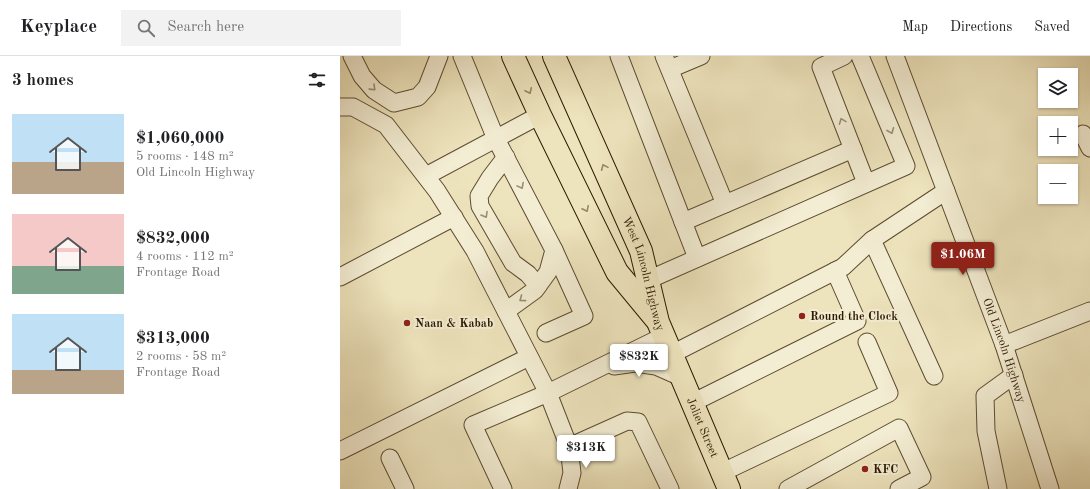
<!DOCTYPE html>
<meta charset="utf-8">
<style>
:root{--surface:#fff;--page:#f2f2f2;--text:#202124;--muted:#757577;--line:#e0e0e0;--accent:#8f2418}
body{margin:0;font-family:"Old Standard TT",serif;background:var(--page);color:var(--text);height:100vh;display:flex;flex-direction:column;font-size:15px;white-space:nowrap}
*{box-sizing:border-box;margin:0}
p{font-size:13px;color:var(--muted)}
.icon{flex:none;width:22px;height:22px;fill:none;stroke:currentColor;stroke-width:2;stroke-linecap:round;stroke-linejoin:round}
.map{position:relative;flex:1;overflow:hidden}
.panel{display:flex;flex-direction:column;background:var(--surface);width:340px}
.panel>*{flex:none}
.tools{position:absolute;left:698px;top:12px;display:grid;gap:8px}
.tools a{display:grid;place-items:center;width:40px;height:40px;border-radius:0px;background:var(--surface);box-shadow:0 1px 3px #0004;font-size:20px}
.price{position:absolute;translate:-50% -34px;padding:0 9px;border-radius:4px;background:#fff;color:#222;font-size:13px;line-height:26px;filter:drop-shadow(0 1px 2px #0008)}
.price::after{content:'';position:absolute;left:50%;top:24px;width:12px;height:9px;margin-left:-6px;background:inherit;clip-path:polygon(0 0,100% 0,50% 100%)}
.price.selected{background:var(--accent);color:#fff}
ul{padding:0;list-style:none}
li{display:flex;align-items:center;gap:12px;height:100px;padding:0 12px}
li span{display:grid;place-items:center;flex:none;width:112px;height:80px;border-radius:0px;color:#555}
li>.icon{margin-inline-start:auto}
span .icon{width:48px;height:48px;fill:#fffc;stroke-width:1}
li b{font-size:17px}
h2{display:flex;justify-content:space-between;align-items:center;height:48px;padding:0 12px;font-size:17px}
header{display:flex;align-items:center;gap:24px;box-sizing:border-box;height:56px;padding:0 20px;background:var(--surface);border-bottom:1px solid var(--line)}
header strong{font-size:19px}
nav{display:flex;gap:22px;margin-inline-start:auto;font-size:14px}
.search{width:280px;height:36px;background:var(--page);display:flex;align-items:center;gap:10px;box-sizing:border-box;padding:0 14px;border-radius:0px;color:var(--muted);font-size:15px}
main{display:flex;flex:1;min-height:0}
.map>svg:first-child{display:block}
.lines{fill:none;stroke-linecap:round;stroke-linejoin:round}
.minor-casing{stroke:#5c4c30;stroke-width:19}
.major-casing{stroke:#2c1902;stroke-width:24}
.minor{stroke:#f3edd3;stroke-width:17}
.major{stroke:#ede3bc;stroke-width:22}
.oneway{stroke:#998e75}
.oneway2{stroke:#968868}
.poi-dot{fill:#8f2418;stroke:#f3edd3;stroke-width:1.5}
.labels{text-anchor:middle;stroke-width:4;stroke-linejoin:round;paint-order:stroke}
.street-label{font-size:12px;fill:#2c1902;stroke:#f3edd3}
.poi-label{font-size:12px;font-weight:bold;fill:#2c1902;stroke:#f3edd3;text-anchor:start}
</style>
<header>
<strong>Keyplace</strong>
<div class="search"><svg class="icon" aria-label="search" viewBox="0 0 24 24"><circle cx="10" cy="10" r="6"/><path d="M15 15l6 6"/></svg>Search here</div>
<nav><a>Map</a><a>Directions</a><a>Saved</a></nav>
</header>
<main>
<section class="panel">
<h2>3 homes<svg class="icon" aria-label="filters" viewBox="0 0 24 24"><path d="M4 7h16M4 17h16"/><circle cx="9" cy="7" r="2"/><circle cx="15" cy="17" r="2"/></svg></h2>
<ul>
<li><span style="background:linear-gradient(#bfe0f5 60%,#b9a48a 0)"><svg class="icon" aria-label="home" viewBox="0 0 24 24"><path d="M3 11l9-7 9 7M6 9v11h12V9"/></svg></span><div><b>$1,060,000</b><p>5 rooms · 148 m²</p><p>Old Lincoln Highway</p></div></li>
<li><span style="background:linear-gradient(#f6c9c9 65%,#7fa58c 0)"><svg class="icon" aria-label="home" viewBox="0 0 24 24"><path d="M3 11l9-7 9 7M6 9v11h12V9"/></svg></span><div><b>$832,000</b><p>4 rooms · 112 m²</p><p>Frontage Road</p></div></li>
<li><span style="background:linear-gradient(#bfe0f5 70%,#b9a48a 0)"><svg class="icon" aria-label="home" viewBox="0 0 24 24"><path d="M3 11l9-7 9 7M6 9v11h12V9"/></svg></span><div><b>$313,000</b><p>2 rooms · 58 m²</p><p>Frontage Road</p></div></li>
</ul>
</section>
<div class="map">
<svg width="750" height="433" viewBox="0 0 750 433">
<rect width="100%" height="100%" fill="#ede3bc"/>
<filter id="stains"><feTurbulence type="fractalNoise" baseFrequency=".005" numOctaves="4"/><feColorMatrix values="0 0 0 0 .2 0 0 0 0 .09 0 0 0 0 .02 0 0 0 .5 -.17"/></filter>
<radialGradient id="worn" r=".72"><stop offset=".6" stop-color="#630" stop-opacity="0"/><stop offset="1" stop-color="#630" stop-opacity=".3"/></radialGradient>
<g class="lines">
<defs>
<g id="minor">
<path d="M12 0 22 20 34 34 54 47 78 41 87 31 99 0"/>
<path d="M122 0 156 83 214 194 208 216 195 234 166 255"/>
<path d="M279 0 357 202"/>
<path d="M324 0 385 148"/>
<path d="M504 0 481 11 526 127"/>
<path id="s1" d="M555 0 664 289 710 433"/>
<path d="M330 13 361 0"/>
<path d="M0 51H13L46 69 97 135 135 195 208 337 229 391 232 417 228 433"/>
<path d="M743 78 750 92"/>
<path d="M166 101 150 122 139 140 140 150 173 207 188 218 198 230"/>
<path d="M86 120 200 59"/>
<path d="M343 166 513 93"/>
<path d="M0 221 114 161"/>
<path d="M308 224 566 110 520 0"/>
<path d="M206 277 244 260 214 194"/>
<path d="M664 289 750 255"/>
<path d="M332 298 503 211 532 184"/>
<path d="M274 310 295 307 316 310 341 321"/>
<path d="M594 320 532 184 606 135"/>
<path d="M352 347 517 265 495 215"/>
<path d="M229 391 287 365 298 366 330 433"/>
<path d="M0 395 189 301"/>
<path d="M50 402 65 433"/>
<path d="M381 417 549 337 527 286"/>
<path d="M163 433 133 369 208 337 324 280"/>
<path d="M448 433 559 372 582 421 559 433"/>
<path d="M658 433 646 375 645 340 674 319"/>
</g>
<g id="major">
<path d="M173 0 200 59 277 216 315 262"/>
<path id="s2" d="M214 0 301 195 318 266 389 433"/>
</g>
</defs>
<use href="#minor" class="minor-casing"/>
<use href="#major" class="major-casing"/>
<use href="#minor" class="minor"/>
<use href="#major" class="major"/>
</g>
<defs><path id="oneway-chevron" d="M-2-3.5L2.5 0L-2 3.5" fill="none" stroke-width="1.6" stroke-linecap="round" stroke-linejoin="round"/></defs>
<g class="oneway">
<use href="#oneway-chevron" transform="translate(33 32) rotate(44)"/>
<use href="#oneway-chevron" transform="translate(502 65) rotate(-111)"/>
<use href="#oneway-chevron" transform="translate(551 75) rotate(68)"/>
<use href="#oneway-chevron" transform="translate(181 130) rotate(62)"/>
<use href="#oneway-chevron" transform="translate(145 159) rotate(60)"/>
<use href="#oneway-chevron" transform="translate(182 243) rotate(144)"/>
</g>
<g class="oneway2">
<use href="#oneway-chevron" transform="translate(189 35) rotate(65)"/>
<use href="#oneway-chevron" transform="translate(264 111) rotate(-114)"/>
<use href="#oneway-chevron" transform="translate(246 153) rotate(64)"/>
</g>
<g class="poi-dot">
<circle cx="462" cy="260" r="4"/>
<circle cx="67" cy="267" r="4"/>
<circle cx="525" cy="413" r="4"/>
</g>
<g class="labels">
<g class="street-label">
<text dy="4" stroke="none"><textPath href="#s2" startOffset="236">West Lincoln Highway</textPath></text>
<text dy="4" stroke="none"><textPath href="#s1" startOffset="314">Old Lincoln Highway</textPath></text>
<text dy="4" stroke="none"><textPath href="#s2" startOffset="401">Joliet Street</textPath></text>
</g>
<g class="poi-label">
<text x="470" y="264">Round the Clock</text>
<text x="75" y="271">Naan &amp; Kabab</text>
<text x="533" y="417">KFC</text>
</g>
</g>
<rect width="100%" height="100%" filter="url(#stains)"/>
<rect width="100%" height="100%" fill="url(#worn)"/>
</svg>
<div class="tools">
<a><svg class="icon" aria-label="layers" viewBox="0 0 24 24"><path d="M12 4l9 5-9 5-9-5zM3 14l9 5 9-5"/></svg></a>
<a>+</a>
<a>−</a>
</div>
<b class="price selected" style="left:623px;top:220px">$1.06M</b>
<b class="price" style="left:299px;top:322px">$832K</b>
<b class="price" style="left:246px;top:413px">$313K</b>
</div>
</main>
